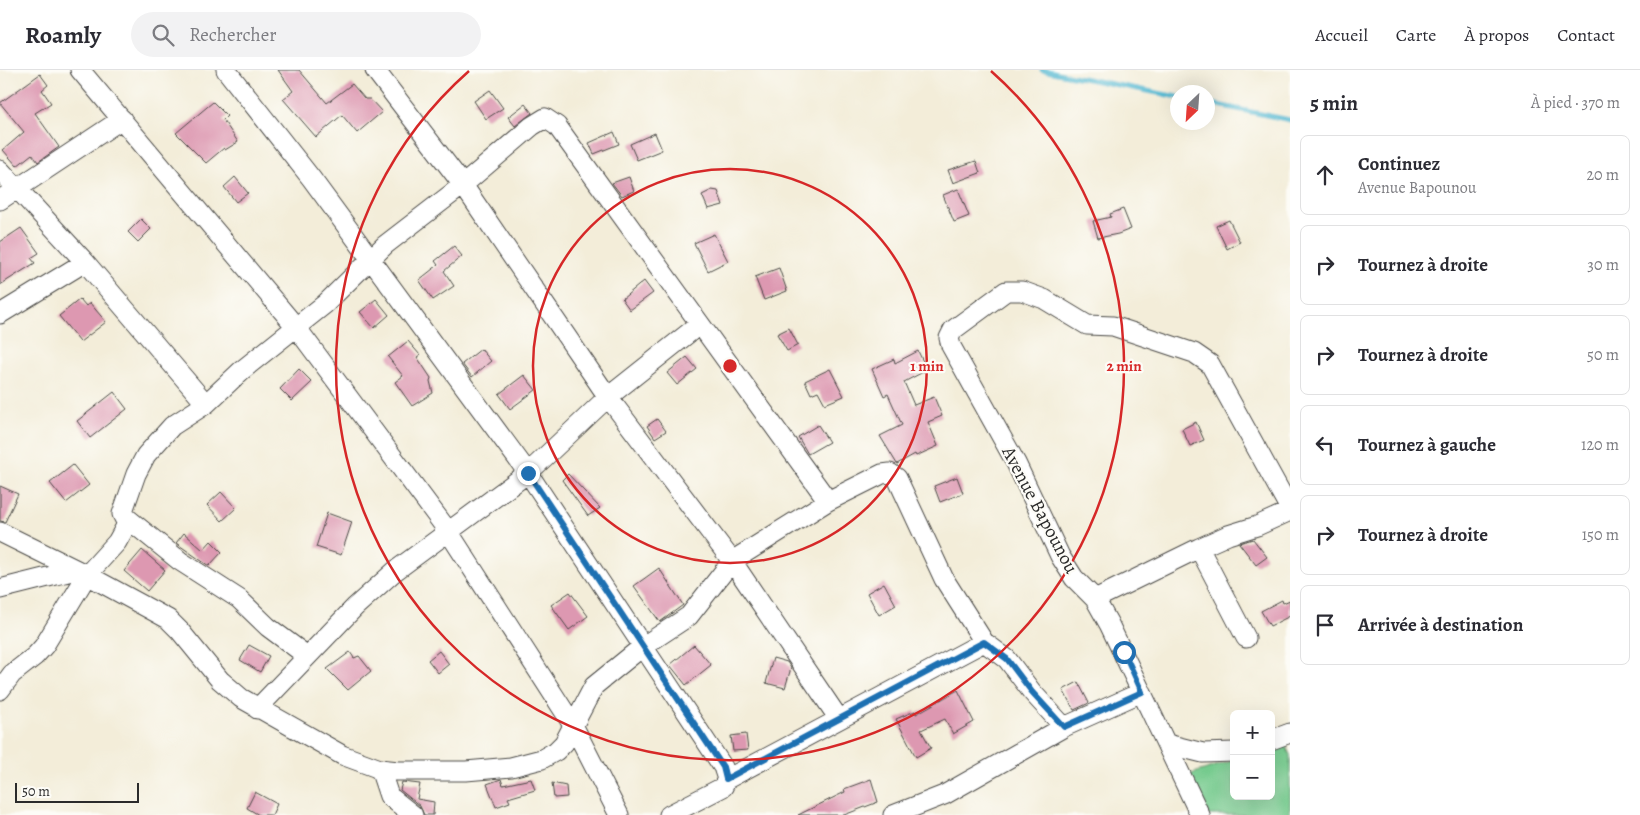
<!DOCTYPE html>
<html lang="fr">
<meta charset="utf-8">
<style>
:root{--surface:#fff;--page:#f2f2f3;--text:#2b2b33;--muted:#7c7c81;--line:#e1e1e2}
body{margin:0;font-family:Alegreya,serif;background:var(--page);color:var(--text)}
.controls{position:absolute;right:15px;bottom:15px;display:grid;overflow:hidden;border-radius:8px;box-shadow:0 5px 20px #0002}
.controls button{width:45px;height:45px;display:grid;place-items:center;padding:0;border:0;border-bottom:1px solid var(--line);background:var(--surface);color:var(--text);font:25px sans-serif}
.compass{position:absolute;left:1170px;top:15px;width:45px;height:45px;border-radius:50%;background:var(--surface);box-shadow:0 5px 20px #0002;rotate:205deg}
.scale{position:absolute;left:15px;bottom:12px;width:124px;box-sizing:border-box;padding-left:5px;border:2px solid #2b2b2b;border-top:0;font-size:14px;line-height:18px;white-space:nowrap;color:#2b2b2b;-webkit-text-stroke:4px #fdfcf7;paint-order:stroke}
.stop{position:absolute;width:15px;height:15px;margin:-11px;border:4px solid #1f6fb2;border-radius:50%;background:#fff}
.stop.end{background:#1f6fb2;border-color:#fff;box-shadow:0 1px 5px #0008}
.list{margin:0;padding:0;list-style:none}
h2{display:flex;justify-content:space-between;align-items:center;height:65px;margin:0;padding:0 20px;font-size:21px}
h2 small{font-size:16px;font-weight:400;color:var(--muted)}
.list li{display:grid;grid-template-columns:32px 1fr auto;gap:15px;align-items:center;box-sizing:border-box;height:80px;margin:0 10px 10px;padding:0 10px;border:1px solid var(--line);border-radius:8px}
.list b{display:block;font-size:19px;white-space:nowrap}
.list p{margin:0;font-size:16px;white-space:nowrap;color:var(--muted)}
.list em{font-size:16px;font-style:normal;color:var(--muted)}
.icon{flex:none;width:28px;height:28px;fill:none;stroke:currentColor;stroke-width:2;stroke-linecap:round;stroke-linejoin:round}
.map{position:relative;flex:none;width:1290px;height:745px;overflow:hidden}
header{display:flex;align-items:center;gap:30px;box-sizing:border-box;height:70px;padding:0 25px;background:var(--surface);border-bottom:1px solid var(--line)}
header strong{font-size:24px}
nav{display:flex;gap:28px;margin-inline-start:auto;font-size:18px}
.search{width:350px;height:45px;background:var(--page);display:flex;align-items:center;gap:12px;box-sizing:border-box;padding:0 18px;border-radius:28px;color:var(--muted);font-size:19px}
main{display:flex}
aside{flex:1;background:var(--surface)}
.map>svg:first-child{display:block}
</style>
<header>
<strong>Roamly</strong>
<div class="search"><svg class="icon" aria-label="search" viewBox="0 0 24 24"><circle cx="10" cy="10" r="6"/><path d="M15 15l6 6"/></svg>Rechercher</div>
<nav><a>Accueil</a><a>Carte</a><a>À propos</a><a>Contact</a></nav>
</header>
<main>
<div class="map">
<svg width="1290" height="745" viewBox="0 0 1290 745">
<rect width="100%" height="100%" fill="#fdfcf7"/>
<filter id="ink" filterUnits="userSpaceOnUse"><feTurbulence type="fractalNoise" baseFrequency=".02" numOctaves="2"/><feDisplacementMap in="SourceGraphic" scale="10" xChannelSelector="R" yChannelSelector="G"/><feConvolveMatrix kernelMatrix="1 2 1 2 8 2 1 2 1" color-interpolation-filters="sRGB"/></filter>
<filter id="wash" filterUnits="userSpaceOnUse"><feTurbulence type="fractalNoise" baseFrequency=".0096" numOctaves="4" result="noise"/><feDisplacementMap in="SourceGraphic" scale="20" xChannelSelector="R" yChannelSelector="G"/><feGaussianBlur stdDeviation="1.12" result="paint"/><feColorMatrix in="noise" values="0 0 0 0 0 0 0 0 0 0 0 0 0 0 0 0 0 1.4 0 .05"/><feComposite in="paint" operator="in"/></filter>
<g filter="url(#wash)">
<rect width="100%" height="100%" fill="#f3edd9"/>
<path fill="#75ca8d" stroke="#507a5c" d="M1285,674L1290,685V745H1208L1188,705L1234,690V726H1271V678Z"/>
<g fill="none" stroke-linecap="round" stroke-linejoin="round">
<path stroke="#53b8d1" stroke-width="5" d="M1042,0L1178,27
M1208,33L1290,50"/>
</g>
<g id="blocks">
<path fill="#dd98b1" d="M278,0H299L327,33L352,14L365,29H370L382,42L357,63L342,45L316,67L283,29L293,21Z
M40,4L48,15L42,20L51,33L35,43L59,77L38,92L32,84L17,96L3,80L24,62L0,33Z
M490,20L503,38L486,49L474,31Z
M213,32L227,46L223,50L238,72L225,80L224,78L206,93L176,63Z
M525,34L532,43L515,56L508,47Z
M614,62L619,74L594,84L589,73Z
M655,63L662,80L637,90L630,74Z
M976,91L980,103L953,113L948,100Z
M235,107L248,123L236,132L224,117Z
M629,107L634,121L622,126L612,113Z
M958,119L969,146L954,152L943,125Z
M712,120L718,121L723,135L708,139L702,125Z
M1123,139L1131,159L1118,164L1098,168L1093,151L1111,147L1110,144Z
M141,149L151,159L138,172L128,162Z
M1229,150L1240,172L1227,179L1216,156Z
M21,158L39,183L31,188L35,193L0,215V172Z
M714,164L728,191L708,201L694,173Z
M454,176L462,186L444,201L454,216L433,230L419,210L438,195L435,191Z
M779,198L787,221L764,230L755,207Z
M644,211L653,223L630,240L622,229Z
M80,229L86,236L90,233L106,252L80,272L59,246Z
M376,229L389,245L374,258L360,242Z
M789,258L798,275L787,281L777,264Z
M408,271L420,285L417,287L431,308L430,311L433,323L412,336L395,312L403,306L388,287Z
M481,279L491,291L472,307L462,294Z
M918,281L927,300L904,312L914,335L934,327L942,346L928,352L938,376L916,386L915,384L897,394L880,366L902,355L888,324L884,326L872,299L894,289L895,293Z
M687,287L697,299L677,315L667,303Z
M299,299L312,312L292,331L280,319Z
M830,299L844,326L825,334L818,321L811,324L805,311Z
M524,305L536,320L510,339L499,324Z
M114,322L127,339L90,368L77,351Z
M657,349L666,361L655,368L647,356Z
M1196,352L1204,370L1190,376L1182,359Z
M818,355L829,372L808,384L798,367Z
M73,395L89,415L66,433L50,413Z
M568,404L600,438L588,446L562,410Z
M957,407L963,423L940,432L934,416Z
M0,416L18,424L5,452L0,451Z
M221,422L236,438L222,451L207,435Z
M327,443L352,452L341,485L316,477Z
M184,463L203,480L211,471L222,482L209,496L176,473Z
M1253,469L1267,487L1256,495L1239,473Z
M142,480L165,500L147,521L124,501Z
M659,498L683,535L660,552L634,516Z
M884,513L896,535L879,545L867,523Z
M570,522L588,546L569,560L551,535Z
M1282,530L1283,533L1290,530V546L1270,556L1261,541Z
M249,575L269,586L260,602L240,590Z
M694,575L711,595L686,615L670,595Z
M439,581L449,594L438,603L428,590Z
M350,582L354,588L359,586L371,601L348,620L327,599Z
M773,588L787,592L791,598L785,618L766,613Z
M1078,612L1089,633L1074,640L1063,620Z
M958,620L974,652L953,664L945,649L921,660L931,678L916,687L896,649L915,641L916,644Z
M746,664L748,680L733,681L731,666Z
M501,709L503,715L531,709L535,720L508,728L510,732L496,737L487,714Z
M871,709L878,732L844,745H798L845,722L844,719Z
M402,712L420,714L417,729L434,732L433,745H424L420,736L400,720Z
M552,713L566,716L567,727L554,728Z
M255,722L277,734L272,745H259L247,738Z"/>
</g>
</g>
<g filter="url(#ink)">
<use href="#blocks" fill-opacity="0" stroke="#494845" stroke-width="1"/>
<g fill="none" stroke-linecap="round" stroke-linejoin="round">
<g stroke="#494845" stroke-width="21">
<path id="minor" d="M80,0L296,257L448,461L573,655L619,745
M226,0L311,108L528,403L723,697L727,709L723,717L669,745
M375,0L463,115L608,327L732,491L839,649
M0,100L85,192L206,334
M0,130L122,49
M0,244L85,192
M122,444L180,491L239,529L268,557L307,586
M0,462L87,505L168,549L180,561L220,610L241,628L342,685L380,699L398,701H466L511,697L542,689L556,681L564,673L594,616L642,577L689,546L732,491L828,431L882,404L890,403L897,408L944,509L984,572L1007,589L1032,622L1064,657
M1199,478L1246,568
M0,519L76,500
M1095,529L1199,478L1228,465L1257,456L1290,441
M0,620L12,604L35,586L44,576L87,505L117,472L127,454L122,444L136,404L146,385L172,356L206,334L241,301L325,234L385,175L463,115L532,56L545,48L557,56L828,431
M257,639L355,537L395,501L528,403L608,327L700,254
M1271,670L1290,663
M1167,674L1203,683L1234,682
M380,699L389,726L413,745
M727,709L984,572
M893,745L944,725L1064,657L1142,622
M1200,745L1109,554L1095,529L1074,508L1060,486L1016,393L951,276L949,268L953,260L1006,221H1022L1044,229L1087,255L1113,256L1194,283L1210,294L1290,439"/>
</g>
<use href="#minor" stroke="#fff" stroke-width="19"/>
</g>
</g>
<g fill="none" stroke-linecap="round" stroke-linejoin="round" filter="url(#ink)">
<path stroke="#1f6fb2" stroke-width="6" d="M528,403L723,697L726,709L984,572L1007,589L1032,622L1064,657L1142,622L1124,582"/>
</g>
<g fill="none" stroke="#d62828" stroke-width="2.5">
<circle cx="730" cy="296" r="197"/>
<path d="M991 1A394 394 0 1 1 469 1"/>
</g>
<g text-anchor="middle" dominant-baseline="central" stroke-width="4.5" stroke-linejoin="round" paint-order="stroke">
<g font-size="19" fill="#2b2b2b" stroke="#fdfcf7">
<text transform="translate(1040 440) rotate(62)">Avenue Bapounou</text>
</g>
</g>
<circle cx="730" cy="296" r="8" fill="#d62828" stroke="#fdfcf7" stroke-width="2.5"/>
<g font-size="15" text-anchor="middle" font-weight="bold" fill="#d62828" stroke="#fdfcf7" stroke-width="4.5" stroke-linejoin="round" paint-order="stroke">
<text x="927" y="301">1 min</text>
<text x="1124" y="301">2 min</text>
</g>
</svg>
<div class="controls">
<button>+</button>
<button>−</button>
</div>
<svg class="compass" viewBox="-18 -18 36 36"><path d="M0-13l5 13h-10z" fill="#e53935"/><path d="M0 13l5-13h-10z" fill="#7c7c81"/></svg>
<div class="scale">50 m</div>
<div class="stop" style="left:1124px;top:582px"></div>
<div class="stop end" style="left:528px;top:403px"></div>
</div>
<aside>
<h2>5 min<small>À pied · 370 m</small></h2>
<ul class="list">
<li><svg class="icon" aria-label="ahead" viewBox="0 0 24 24"><path d="M12 20V5M6 11l6-6 6 6"/></svg><div><b>Continuez</b><p>Avenue Bapounou</p></div><em>20 m</em></li>
<li><svg class="icon" aria-label="right" viewBox="0 0 24 24"><path d="M7 20v-9h11M14 6l5 5-5 5"/></svg><div><b>Tournez à droite</b></div><em>30 m</em></li>
<li><svg class="icon" aria-label="right" viewBox="0 0 24 24"><path d="M7 20v-9h11M14 6l5 5-5 5"/></svg><div><b>Tournez à droite</b></div><em>50 m</em></li>
<li><svg class="icon" aria-label="left" viewBox="0 0 24 24"><path d="M17 20v-9H6M10 6l-5 5 5 5"/></svg><div><b>Tournez à gauche</b></div><em>120 m</em></li>
<li><svg class="icon" aria-label="right" viewBox="0 0 24 24"><path d="M7 20v-9h11M14 6l5 5-5 5"/></svg><div><b>Tournez à droite</b></div><em>150 m</em></li>
<li><svg class="icon" aria-label="arrive" viewBox="0 0 24 24"><path d="M6 21V4h12l-3 4 3 4H6"/></svg><div><b>Arrivée à destination</b></div></li>
</ul>
</aside>
</main>
